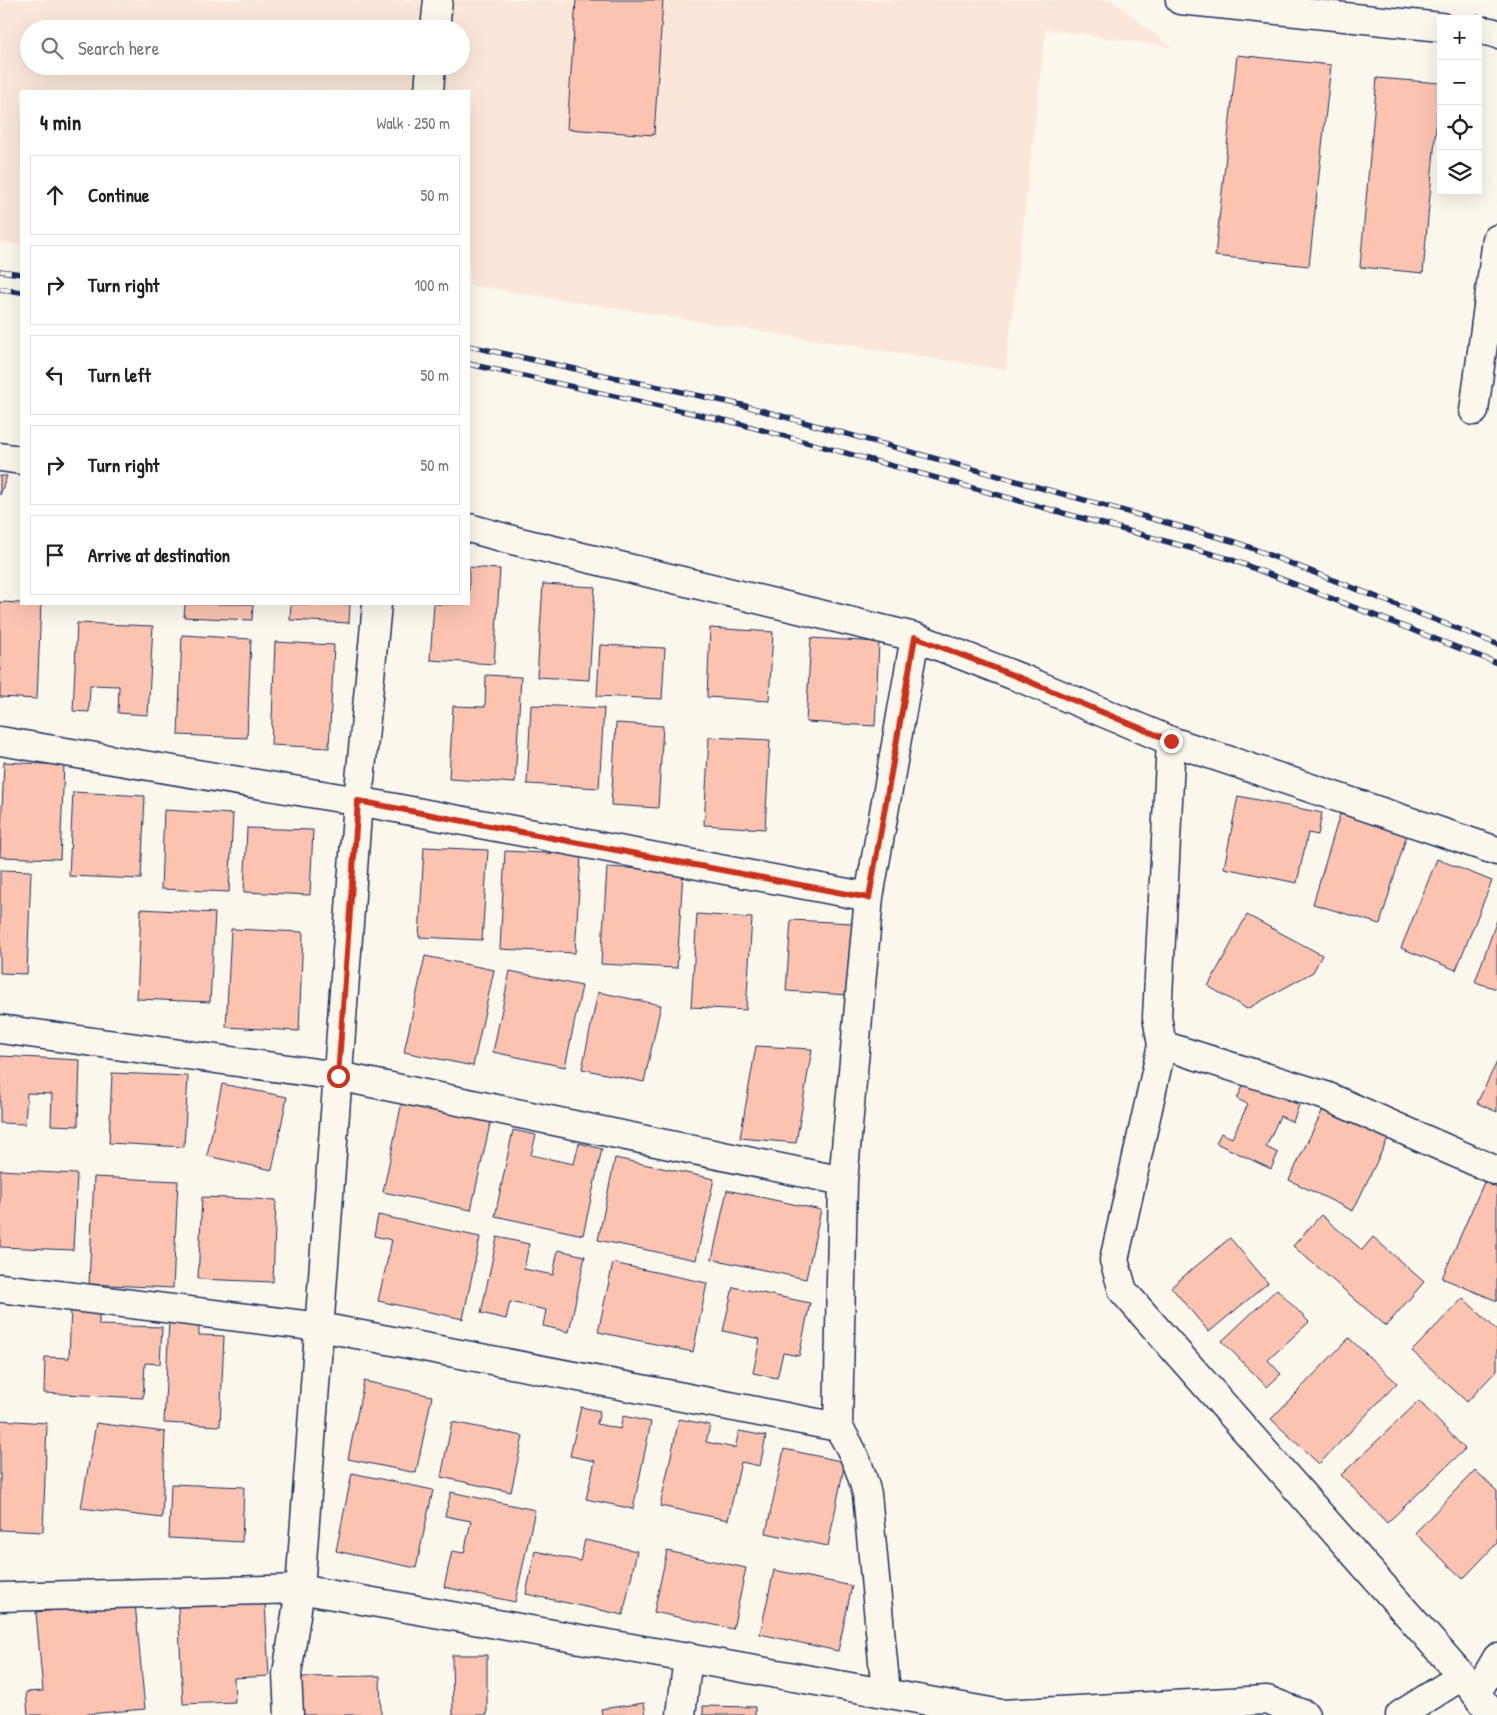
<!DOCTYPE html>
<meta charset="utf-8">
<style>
:root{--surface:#fff;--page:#f2f2f2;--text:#222;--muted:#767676;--line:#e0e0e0}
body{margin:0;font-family:"Patrick Hand",sans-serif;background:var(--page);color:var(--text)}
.controls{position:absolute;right:15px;top:15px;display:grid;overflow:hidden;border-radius:0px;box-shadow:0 5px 20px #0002}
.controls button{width:45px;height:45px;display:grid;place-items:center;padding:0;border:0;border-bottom:1px solid var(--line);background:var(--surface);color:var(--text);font:25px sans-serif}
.stop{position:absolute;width:15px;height:15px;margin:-11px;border:4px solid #c8321e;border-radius:50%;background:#fff}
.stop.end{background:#c8321e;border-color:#fff;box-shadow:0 1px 5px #0008}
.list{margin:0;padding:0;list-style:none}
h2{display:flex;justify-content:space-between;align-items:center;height:65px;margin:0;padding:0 20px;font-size:21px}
h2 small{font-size:16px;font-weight:400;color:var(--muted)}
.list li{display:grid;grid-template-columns:32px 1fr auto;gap:15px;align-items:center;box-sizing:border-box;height:80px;margin:0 10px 10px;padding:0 10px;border:1px solid var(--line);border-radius:0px}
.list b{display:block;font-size:19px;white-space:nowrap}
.list em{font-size:16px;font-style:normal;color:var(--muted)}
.icon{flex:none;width:28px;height:28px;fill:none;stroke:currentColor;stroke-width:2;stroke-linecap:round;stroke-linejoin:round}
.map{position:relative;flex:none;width:1497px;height:1715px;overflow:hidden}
.search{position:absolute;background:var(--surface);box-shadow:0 5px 20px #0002;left:20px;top:20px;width:450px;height:55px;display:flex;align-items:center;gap:12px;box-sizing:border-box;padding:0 18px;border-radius:28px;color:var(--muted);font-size:19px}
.panel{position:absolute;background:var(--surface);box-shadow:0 5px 20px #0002;left:20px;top:90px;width:450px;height:515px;border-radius:0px}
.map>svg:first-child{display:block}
</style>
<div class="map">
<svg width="1497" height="1715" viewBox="0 0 1497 1715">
<rect width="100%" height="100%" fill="#fbf7ec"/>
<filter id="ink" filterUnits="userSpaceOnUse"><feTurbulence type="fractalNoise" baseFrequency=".02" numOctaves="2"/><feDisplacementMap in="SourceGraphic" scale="10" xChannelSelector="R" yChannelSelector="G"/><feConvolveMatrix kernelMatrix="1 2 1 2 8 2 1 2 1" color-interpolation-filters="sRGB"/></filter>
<g filter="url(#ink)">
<path fill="#fbe7da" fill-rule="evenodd" d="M0,0H1112L1171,47L1046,29L1006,370L469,285V91H21V244L0,243ZM29,29H461V66H29Z"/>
<path fill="#fcc3b1" stroke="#1b2f5e" d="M576,0H663L654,135L567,129Z
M1237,55L1331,65L1309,266L1215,256Z
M1377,78L1440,83L1423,273L1360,267Z
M0,476H7L0,495Z
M469,567L500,569L494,664L430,660L434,604H469Z
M543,584L595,587L589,680L537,677Z
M0,602L41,604L37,699L0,697Z
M185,604H253L252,620L184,617Z
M291,604H350L349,623L290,620Z
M77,623L153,626L148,715L118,713L119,686L90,685L89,712L73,711Z
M710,628L773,632L769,701L707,697Z
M182,635L251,639L247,738L178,735Z
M811,638L879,642L875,726L806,722Z
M275,642L334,645L329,748L271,745Z
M600,645L665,648L662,699L597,696Z
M486,675L521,677L515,783L449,779L453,706L485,707Z
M531,705L604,708L599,788L527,784Z
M616,723L663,726L658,808L611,805Z
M709,737L770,740L765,829L704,825Z
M4,762L64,765L60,859L0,857Z
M73,792L145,796L141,879L69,876Z
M1238,796L1322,813L1318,835L1308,833L1297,883L1224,868Z
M164,810L233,814L229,892L161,889Z
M1340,814L1407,834L1380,924L1313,904Z
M247,828L313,830L310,895L244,892Z
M424,847L488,850L482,940L419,937Z
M505,851L581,855L575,953L500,949Z
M1437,859L1492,881L1456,970L1401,948Z
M607,867L683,871L677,968L601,964Z
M0,870L31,871L27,974L0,973Z
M141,909L215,913L210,1002L137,999Z
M697,914L752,918L746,1010L691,1007Z
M1247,915L1322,955L1313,972L1247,1009L1208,986Z
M791,920L852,923L848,995L786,991Z
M1497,920V989L1475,982Z
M231,929L303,932L299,1031L226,1027Z
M425,956L494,970L473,1066L404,1052Z
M510,971L582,986L565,1067L493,1052Z
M598,992L661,1005L644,1082L582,1069Z
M756,1046L812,1049L796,1143L740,1138Z
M0,1056L80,1060L78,1126L51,1125L52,1094L27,1093L25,1124L0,1123Z
M1497,1062V1112L1477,1103Z
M112,1073L188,1076L184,1147L109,1143Z
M1245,1081L1299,1105L1293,1122L1280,1116L1266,1147L1278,1153L1271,1169L1216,1143L1221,1133L1232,1138L1248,1104L1237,1099Z
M222,1084L287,1097L272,1170L207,1156Z
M403,1097L492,1115L471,1210L383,1192Z
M1327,1101L1391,1132L1353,1211L1289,1180Z
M513,1130L536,1135L531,1155L574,1164L579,1143L602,1149L583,1235L495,1216Z
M615,1158L714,1179L696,1260L598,1240Z
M0,1170L77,1174L73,1250L0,1247Z
M94,1177L178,1181L173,1288L89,1284Z
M1484,1182L1497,1188V1301L1442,1278Z
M727,1190L821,1210L806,1279L712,1259Z
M202,1197L276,1200L273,1282L198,1279Z
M378,1215L480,1237L463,1319L378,1301L392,1240L374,1236Z
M1321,1215L1362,1250L1373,1237L1424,1282L1386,1326L1293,1246Z
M497,1237L529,1244L524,1269L553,1275L558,1250L585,1256L569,1332L543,1326L546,1310L510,1302L506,1319L481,1313Z
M1230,1238L1268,1283L1209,1332L1171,1287Z
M613,1263L707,1283L693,1352L598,1332Z
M733,1287L810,1303L799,1356L783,1353L777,1378L753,1373L760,1339L723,1331Z
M1277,1289L1309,1322L1268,1360L1281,1374L1267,1387L1222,1341Z
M1463,1298L1497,1330V1370L1467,1402L1412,1351Z
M71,1306L99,1307V1325L162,1327L160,1364L145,1363L143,1398L44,1393L45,1357L69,1358Z
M169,1320L199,1321V1335L224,1336L220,1426L164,1423Z
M1349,1338L1397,1383L1319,1464L1271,1419Z
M364,1381L432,1396L416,1473L348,1459Z
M1419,1401L1465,1449L1387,1523L1341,1475Z
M581,1407L600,1411L597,1424L620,1429L623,1416L651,1422L633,1509L586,1499L595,1461L570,1456Z
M679,1419L710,1425L706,1442L735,1448L739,1431L766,1436L760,1466L741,1462L728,1520L660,1506Z
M0,1420L47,1423L43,1532L0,1530Z
M452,1422L523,1436L511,1492L441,1477Z
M96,1423L165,1432L162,1518L81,1508Z
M784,1449L845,1462L828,1546L766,1533Z
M1475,1470L1497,1491V1543L1463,1579L1415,1533Z
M352,1473L433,1490L416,1568L336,1551Z
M171,1484L244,1487L242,1542L169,1538Z
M451,1492L535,1510L515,1602L444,1587L452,1551L464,1553L471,1521L445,1516Z
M585,1540L637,1551L623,1615L526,1594L535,1551L580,1561Z
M667,1551L746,1568L733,1629L654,1612Z
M774,1570L852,1586L838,1651L760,1634Z
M135,1603L145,1709L77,1715H28L26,1692L43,1691L36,1612Z
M265,1603L269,1676L234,1678L235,1702L183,1704L178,1607Z
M452,1655H487V1715H453Z
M380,1676L381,1715H300V1677Z
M644,1703L646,1715H602L601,1709Z
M703,1706L755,1707V1715H703Z"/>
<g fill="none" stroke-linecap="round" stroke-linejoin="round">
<g stroke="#1b2f5e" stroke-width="31">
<path id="minor" d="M1180,0L1441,27
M435,29L438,0
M1478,30L1491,32L1497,34
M429,91L431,66
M1474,411L1497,239
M0,457L21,460
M469,528L516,541L915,637L1023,679L1171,741L1497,851
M0,741L358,801L869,897
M1171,741L1157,1017L1162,1045L1114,1260L1123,1291L1462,1676
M0,1029L338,1076L843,1181
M1162,1045L1326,1096L1497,1171
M0,1288L320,1327L838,1427
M0,1597L300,1589L1002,1714L1267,1700L1305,1715
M886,1693L867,1494C860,1467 853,1450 838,1427L843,1181L869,897L915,637
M1476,1694L1497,1658
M289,1715L287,1674L300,1589L358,801L377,604
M681,1715L688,1657
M1400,1715L1462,1676L1493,1715"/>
</g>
<use href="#minor" stroke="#fbf7ec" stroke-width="28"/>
<g stroke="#1b2f5e" stroke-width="5.5">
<path id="rail" d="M0,271L21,274
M0,289L21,292
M469,346L742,405L1236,542L1497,644
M469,364L737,423L1230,559L1497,663"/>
</g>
<use href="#rail" stroke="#fbf7ec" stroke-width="4" stroke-dasharray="11" stroke-linecap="butt"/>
</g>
</g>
<g fill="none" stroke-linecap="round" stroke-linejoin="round" filter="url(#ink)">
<path stroke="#c8321e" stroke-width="6" d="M338,1076L358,801L869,898L915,637L1023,679L1171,741"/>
</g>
</svg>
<div class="controls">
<button>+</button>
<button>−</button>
<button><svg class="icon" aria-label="locate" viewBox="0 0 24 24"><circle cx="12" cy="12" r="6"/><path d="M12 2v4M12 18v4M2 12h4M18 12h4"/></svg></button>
<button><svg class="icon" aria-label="layers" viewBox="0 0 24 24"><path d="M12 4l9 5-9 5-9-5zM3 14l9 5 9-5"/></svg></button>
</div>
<div class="stop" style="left:338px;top:1076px"></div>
<div class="stop end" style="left:1171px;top:741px"></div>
<div class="search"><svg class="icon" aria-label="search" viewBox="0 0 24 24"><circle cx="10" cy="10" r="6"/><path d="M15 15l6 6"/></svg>Search here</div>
<section class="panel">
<h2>4 min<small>Walk · 250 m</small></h2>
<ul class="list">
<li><svg class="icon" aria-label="ahead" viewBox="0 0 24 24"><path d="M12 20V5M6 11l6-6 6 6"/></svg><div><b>Continue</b></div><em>50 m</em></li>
<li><svg class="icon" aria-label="right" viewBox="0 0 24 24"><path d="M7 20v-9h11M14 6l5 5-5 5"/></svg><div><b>Turn right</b></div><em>100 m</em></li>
<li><svg class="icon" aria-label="left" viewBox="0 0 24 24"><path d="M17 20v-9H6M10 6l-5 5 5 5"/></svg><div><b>Turn left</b></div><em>50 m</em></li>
<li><svg class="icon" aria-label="right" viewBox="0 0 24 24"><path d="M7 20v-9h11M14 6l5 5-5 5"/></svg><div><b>Turn right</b></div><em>50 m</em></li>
<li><svg class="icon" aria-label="arrive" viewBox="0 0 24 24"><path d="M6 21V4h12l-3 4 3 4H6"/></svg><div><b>Arrive at destination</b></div></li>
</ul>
</section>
</div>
